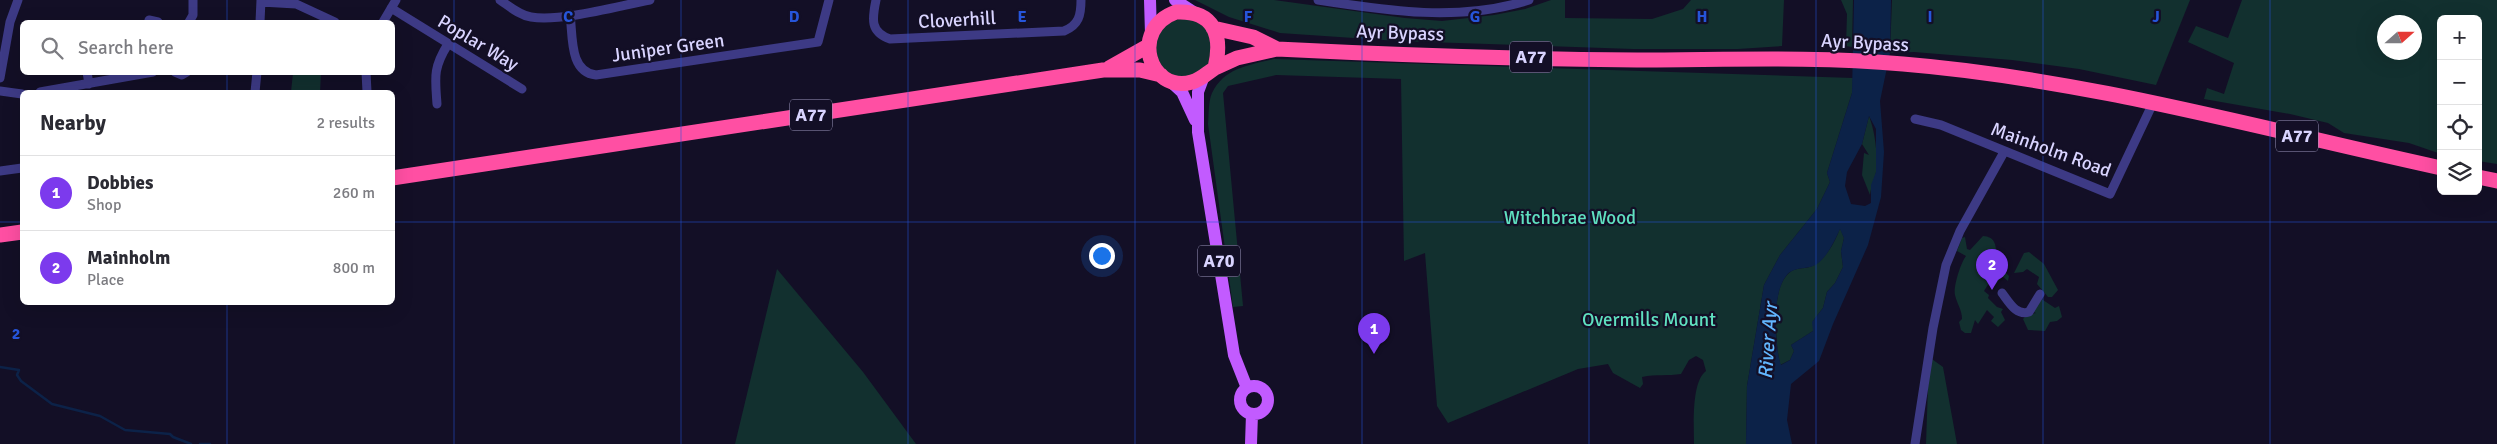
<!DOCTYPE html>
<meta charset="utf-8">
<style>
:root{--surface:#fff;--page:#f2f2f3;--text:#2b2b33;--muted:#7c7c81;--line:#e1e1e2;--accent:#7c3aed}
body{margin:0;font-family:Signika,sans-serif;background:var(--page);color:var(--text)}
.controls{position:absolute;right:15px;top:15px;display:grid;overflow:hidden;border-radius:8px;box-shadow:0 5px 20px #0002}
.controls button{width:45px;height:45px;display:grid;place-items:center;padding:0;border:0;border-bottom:1px solid var(--line);background:var(--surface);color:var(--text);font:25px sans-serif}
.compass{position:absolute;left:2377px;top:15px;width:45px;height:45px;border-radius:50%;background:var(--surface);box-shadow:0 5px 20px #0002;rotate:69deg}
.you{position:absolute;left:1101px;top:255px;width:18px;height:18px;margin:-12px;border:4px solid #fff;border-radius:50%;background:#1a73e8;box-shadow:0 0 0 8px #1a73e833}
.badge{display:grid;place-items:center;width:32px;height:32px;border-radius:50%;background:var(--accent);color:#fff;font-size:16px;font-weight:700}
.pin{position:absolute;translate:-50% -41px;filter:drop-shadow(0 1px 2px #0008)}
.pin::after{content:'';position:absolute;top:26px;width:18px;height:15px;background:inherit;clip-path:polygon(0 0,100% 0,50% 100%)}
.list{margin:0;padding:0;list-style:none}
h2{display:flex;justify-content:space-between;align-items:center;height:65px;margin:0;padding:0 20px;font-size:21px}
h2 small{font-size:16px;font-weight:400;color:var(--muted)}
.list li{display:grid;grid-template-columns:32px 1fr auto;gap:15px;align-items:center;box-sizing:border-box;height:75px;padding:0 20px;border-top:1px solid var(--line)}
.list b{display:block;font-size:19px;white-space:nowrap}
.list p{margin:0;font-size:16px;white-space:nowrap;color:var(--muted)}
.list em{font-size:16px;font-style:normal;color:var(--muted)}
.icon{flex:none;width:28px;height:28px;fill:none;stroke:currentColor;stroke-width:2;stroke-linecap:round;stroke-linejoin:round}
.map{position:relative;flex:none;width:2497px;height:444px;overflow:hidden}
.search{position:absolute;background:var(--surface);box-shadow:0 5px 20px #0002;left:20px;top:20px;width:375px;height:55px;display:flex;align-items:center;gap:12px;box-sizing:border-box;padding:0 18px;border-radius:8px;color:var(--muted);font-size:19px}
.panel{position:absolute;background:var(--surface);box-shadow:0 5px 20px #0002;left:20px;top:90px;width:375px;height:215px;border-radius:8px}
.map>svg:first-child{display:block}
</style>
<div class="map">
<svg width="2497" height="444" viewBox="0 0 2497 444">
<rect width="100%" height="100%" fill="#130f26"/>
<path fill="#12302f" fill-rule="evenodd" d="M1195,0H1274L1405,18L1442,21L1494,15L1525,9L1551,0H1565V18L1652,19L1683,9L1691,0H1784L1782,46L1738,49H1633L1398,41L1280,33L1229,17Z
M1841,0H1853L1852,47L1846,46L1847,14Z
M1892,0H2190L2156,85L2079,69L2012,60L1914,52L1890,53Z
M2242,0H2497V164L2478,161V19H2441V154L2409,143L2344,133L2328,123L2290,114L2204,99L2207,88L2224,94L2234,63L2188,42L2196,26L2228,38ZM2384,22H2414V52H2384Z
M1155 48a29 29 0 1 1 58 0a29 29 0 1 1-58 0Z
M1274,59L1853,78L1852,93L1827,173L1830,182L1817,209L1780,255L1764,285L1747,386L1746,444H1694C1694,426 1691,382 1706,371L1703,360L1696,356L1689,360L1681,374C1668,376 1656,374 1642,377L1643,384L1640,388L1613,373L1608,364L1578,369L1448,423L1437,406L1425,253L1404,261L1401,79L1276,75L1228,86L1223,93L1243,306L1233,307L1208,124C1209,115 1208,102 1212,93C1224,68 1249,65 1274,59Z
M293,73H321L320,92H291Z
M1869,116C1875,132 1878,154 1876,172C1875,180 1871,186 1870,195L1862,175L1864,153L1869,155L1862,144Z
M1840,228L1844,238L1841,251L1843,267L1835,283L1827,292L1823,308L1813,321V331L1791,345L1794,351L1790,360L1780,365C1776,344 1770,289 1789,273C1797,266 1806,270 1814,265C1826,259 1836,240 1840,228Z
M1983,236C1998,237 1996,249 1996,261L1991,262L1993,267L2002,269L2009,276L2008,281L2002,276L1996,284L1991,280L1984,291L1989,295L1988,298L1997,307L2003,309L2001,312L2005,320L1998,327L1991,321L1994,317L1987,310L1978,324L1975,320L1971,333H1965L1961,330L1959,322L1962,319C1962,310 1957,304 1955,295C1953,287 1961,262 1966,256L1957,251L1962,238L1965,237L1967,249L1970,250Z
M2029,252L2044,264L2058,290L2052,297H2048L2037,284L2039,277L2027,269L2023,272L2014,273L2024,253Z
M777,269L863,372L916,444H735Z
M2040,298L2055,308L2059,306L2062,317L2057,321L2050,322L2045,331L2028,330L2023,319L2027,315L2036,313L2026,309Z
M1929,357L1943,367L1957,444H1926Z"/>
<path fill="#0c2248" fill-rule="evenodd" d="M1854,0H1891L1890,53L1880,101L1884,152L1881,197L1868,245L1833,324L1819,361L1791,384L1787,420L1792,444H1746L1747,386L1764,285L1780,255L1817,209L1830,182L1827,173L1852,93ZM1869,116L1876,129V172L1871,185V203L1865,206L1851,204L1845,186L1847,172L1862,144ZM1840,229L1844,238L1841,251L1843,267L1835,283L1827,292L1823,308L1812,322L1813,331L1791,345L1794,351L1790,360L1781,365C1774,345 1771,286 1790,272C1798,267 1805,269 1813,266C1825,262 1835,240 1840,229Z"/>
<g fill="none" stroke-linecap="round" stroke-linejoin="round">
<path stroke="#0c2248" stroke-width="2.5" d="M0,367L19,370L17,375L21,381L52,404L100,416L125,430L170,434L173,437L191,444
M200,444H210"/>
<path stroke="#3d3a85" stroke-width="9" d="M500,0C509,6 519,15 531,17C561,22 618,6 650,0
M876,0C872,19 870,32 890,39L1064,31C1079,25 1081,15 1081,0
M1318,0C1388,11 1460,22 1529,0
M261,2L296,4L335,22
M391,8L522,89
M570,14C573,36 569,72 596,75L818,42L829,0
M149,20L158,22
M189,22L193,15V0
M260,22L261,0
M383,22L396,0
M87,72L89,84
M175,72L182,75L187,72
M366,72L367,92
M0,78L10,22L18,0
M0,91L22,94
M40,92L153,72
M255,92L257,72
M437,104C435,77 433,68 448,44
M1915,119L1941,125L2110,194L2153,103
M0,171L22,168
M2002,293C2009,302 2016,316 2029,312L2040,294
M1915,444L1933,328L1946,265L1960,231L2004,152"/>
<path stroke="#c25bff" stroke-width="12" d="M1150,0L1151,34
M1175,0L1195,13
M1204,76L1198,92V132L1234,355L1247,388
M1169,80L1182,92L1195,120
M1240 400a14 14 0 1 1 28 0a14 14 0 1 1-28 0Z
M1251,444L1252,414"/>
<path stroke="#ff4fa3" stroke-width="15" d="M1176,12C1214,10 1223,35 1215,68C1207,73 1202,79 1192,82C1149,94 1129,29 1176,12Z
M1213,28L1253,37L1277,49
M1109,68L1148,46
M1215,68L1237,58L1277,49C1397,55 1517,59 1637,60C1725,60 1814,56 1903,64C2085,79 2262,129 2441,168
M2478,177L2497,181
M392,178L1103,70H1140L1161,75
M0,235L22,232"/>
</g>
<path fill="none" stroke="#2655da" stroke-width="1" stroke-opacity="0.55" d="M227,0V22M454,0V444M681,0V444M908,0V444M1135,0V444M1362,0V444M1589,0V444M1816,0V444M2043,0V444M2270,0V444M227,72V92M0,222H22M392,222H2497M227,302V444"/>
<g text-anchor="middle" dominant-baseline="central" stroke-width="4.5" stroke-linejoin="round" paint-order="stroke">
<g fill="#130f26" stroke="#9e99be" stroke-width="1">
<rect x="1510" y="41.5" width="42" height="31" rx="4"/>
<rect x="790" y="99.5" width="42" height="31" rx="4"/>
<rect x="2276" y="120.5" width="42" height="31" rx="4"/>
<rect x="1198" y="245.5" width="42" height="31" rx="4"/>
</g>
<g font-size="18" font-weight="bold" fill="#d9d4ff">
<text x="1531" y="57">A77</text>
<text x="811" y="115">A77</text>
<text x="2297" y="136">A77</text>
<text x="1219" y="261">A70</text>
</g>
<g font-size="19" fill="#d9d4ff" stroke="#130f26">
<text transform="translate(957 20) rotate(-3)">Cloverhill</text>
<text transform="translate(1400 33) rotate(2)">Ayr Bypass</text>
<text transform="translate(478 43) rotate(31)">Poplar Way</text>
<text transform="translate(1865 43) rotate(3)">Ayr Bypass</text>
<text transform="translate(668 48) rotate(-8)">Juniper Green</text>
<text transform="translate(2051 150) rotate(20)">Mainholm Road</text>
</g>
<g font-size="19" fill="#5fe0c0" stroke="#130f26">
<text x="1570" y="218">Witchbrae Wood</text>
<text x="1649" y="320">Overmills Mount</text>
</g>
<g font-size="20" font-style="italic" fill="#62b6ff" stroke="#130f26">
<text transform="translate(1768 341) rotate(-86)">River Ayr</text>
</g>
</g>
<g font-size="16" text-anchor="middle" font-weight="bold" fill="#2655da" stroke="#130f26" stroke-width="4.5" stroke-linejoin="round" paint-order="stroke">
<text x="568" y="22">C</text>
<text x="794" y="22">D</text>
<text x="1022" y="22">E</text>
<text x="1248" y="22">F</text>
<text x="1475" y="22">G</text>
<text x="1702" y="22">H</text>
<text x="1930" y="22">I</text>
<text x="2156" y="22">J</text>
<text x="16" y="339">2</text>
</g>
</svg>
<div class="controls">
<button>+</button>
<button>−</button>
<button><svg class="icon" aria-label="locate" viewBox="0 0 24 24"><circle cx="12" cy="12" r="6"/><path d="M12 2v4M12 18v4M2 12h4M18 12h4"/></svg></button>
<button><svg class="icon" aria-label="layers" viewBox="0 0 24 24"><path d="M12 4l9 5-9 5-9-5zM3 14l9 5 9-5"/></svg></button>
</div>
<svg class="compass" viewBox="-18 -18 36 36"><path d="M0-13l5 13h-10z" fill="#e53935"/><path d="M0 13l5-13h-10z" fill="#7c7c81"/></svg>
<div class="you"></div>
<div class="pin badge" style="left:1374px;top:354px">1</div>
<div class="pin badge" style="left:1992px;top:290px">2</div>
<div class="search"><svg class="icon" aria-label="search" viewBox="0 0 24 24"><circle cx="10" cy="10" r="6"/><path d="M15 15l6 6"/></svg>Search here</div>
<section class="panel">
<h2>Nearby<small>2 results</small></h2>
<ul class="list">
<li><span class="badge">1</span><div><b>Dobbies</b><p>Shop</p></div><em>260 m</em></li>
<li><span class="badge">2</span><div><b>Mainholm</b><p>Place</p></div><em>800 m</em></li>
</ul>
</section>
</div>
